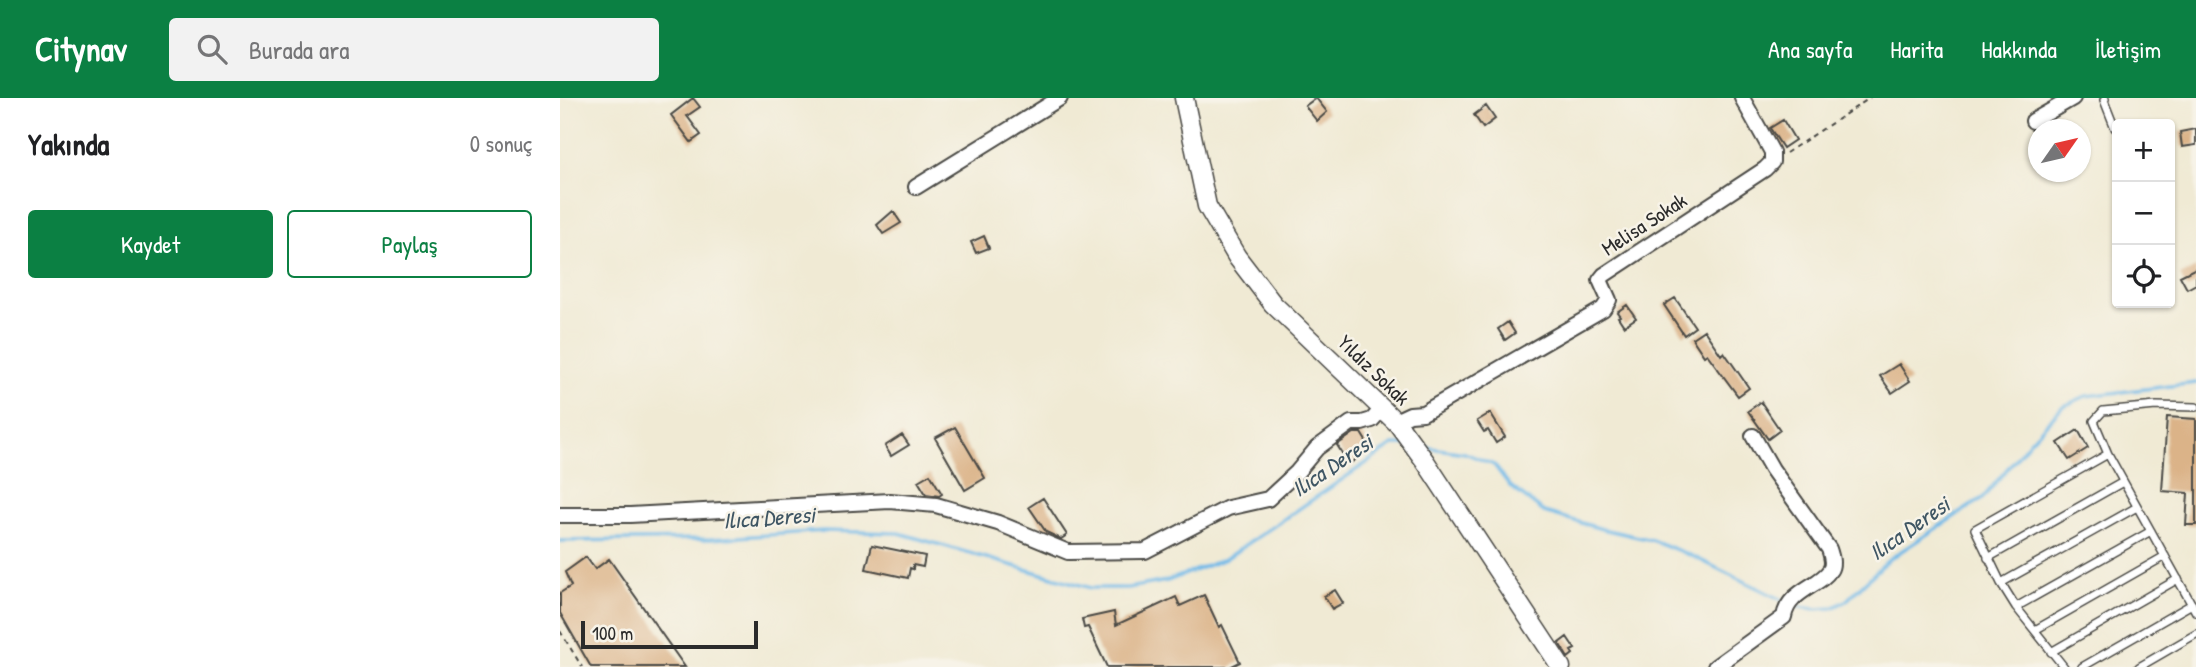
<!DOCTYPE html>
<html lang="tr">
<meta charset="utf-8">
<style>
:root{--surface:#fff;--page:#f2f2f2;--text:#202124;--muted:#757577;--line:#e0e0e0;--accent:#0b8043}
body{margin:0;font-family:"Patrick Hand",sans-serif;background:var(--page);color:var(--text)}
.controls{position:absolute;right:21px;top:21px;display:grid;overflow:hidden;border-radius:7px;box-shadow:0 2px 5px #0004}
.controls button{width:63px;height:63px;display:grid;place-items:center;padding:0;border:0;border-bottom:2px solid var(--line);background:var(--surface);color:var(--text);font:35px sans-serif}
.compass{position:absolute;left:1468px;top:21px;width:63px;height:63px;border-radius:50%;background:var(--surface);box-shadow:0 2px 5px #0004;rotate:56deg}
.scale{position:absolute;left:21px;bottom:18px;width:177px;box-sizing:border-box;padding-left:7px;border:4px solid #2b2b2b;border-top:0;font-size:19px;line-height:24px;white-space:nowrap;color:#2b2b2b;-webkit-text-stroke:5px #f7f3e8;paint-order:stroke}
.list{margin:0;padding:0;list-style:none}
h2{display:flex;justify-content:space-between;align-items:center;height:91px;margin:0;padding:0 28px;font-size:30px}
h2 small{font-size:23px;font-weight:400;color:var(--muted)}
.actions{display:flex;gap:14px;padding:21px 28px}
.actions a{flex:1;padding:16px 0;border:2px solid var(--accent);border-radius:7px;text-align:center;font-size:24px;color:var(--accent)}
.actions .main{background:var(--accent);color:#fff}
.icon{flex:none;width:38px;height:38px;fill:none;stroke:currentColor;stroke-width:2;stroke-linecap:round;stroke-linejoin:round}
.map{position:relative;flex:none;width:1636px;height:569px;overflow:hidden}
header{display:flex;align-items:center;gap:42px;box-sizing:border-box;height:98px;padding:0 35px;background:var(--accent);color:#fff}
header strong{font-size:33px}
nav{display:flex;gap:38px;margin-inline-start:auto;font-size:24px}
.search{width:490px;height:63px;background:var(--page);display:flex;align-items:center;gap:18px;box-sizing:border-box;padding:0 24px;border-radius:7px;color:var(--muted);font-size:26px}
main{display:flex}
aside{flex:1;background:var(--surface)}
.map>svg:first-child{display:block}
</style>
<header>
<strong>Citynav</strong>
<div class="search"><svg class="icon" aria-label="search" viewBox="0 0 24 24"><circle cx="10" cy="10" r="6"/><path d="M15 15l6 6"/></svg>Burada ara</div>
<nav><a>Ana sayfa</a><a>Harita</a><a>Hakkında</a><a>İletişim</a></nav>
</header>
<main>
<aside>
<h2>Yakında<small>0 sonuç</small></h2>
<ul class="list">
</ul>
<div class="actions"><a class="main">Kaydet</a><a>Paylaş</a></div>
</aside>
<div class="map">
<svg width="1636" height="569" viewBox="0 0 1636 569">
<rect width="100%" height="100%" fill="#f7f3e8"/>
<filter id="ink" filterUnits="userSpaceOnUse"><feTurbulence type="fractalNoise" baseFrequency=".0143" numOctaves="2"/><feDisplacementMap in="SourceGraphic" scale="14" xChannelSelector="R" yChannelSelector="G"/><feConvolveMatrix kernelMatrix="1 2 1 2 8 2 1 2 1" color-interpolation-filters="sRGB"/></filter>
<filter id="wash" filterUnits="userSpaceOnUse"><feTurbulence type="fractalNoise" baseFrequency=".00686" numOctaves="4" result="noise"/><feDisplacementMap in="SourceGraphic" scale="28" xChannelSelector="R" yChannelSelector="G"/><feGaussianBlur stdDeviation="1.57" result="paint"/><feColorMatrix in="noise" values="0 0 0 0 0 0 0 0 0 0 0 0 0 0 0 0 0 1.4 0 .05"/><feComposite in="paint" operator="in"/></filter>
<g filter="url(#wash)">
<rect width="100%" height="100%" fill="#f0ead4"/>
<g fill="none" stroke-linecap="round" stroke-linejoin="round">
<path stroke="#6fb9e8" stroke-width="3.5" d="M864,349L905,355L934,367L950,388L984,414L1042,431L1092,442L1132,458L1226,504
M0,443L151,441L263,433L339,435L531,490H568L607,483L665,461L833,347H846
M1233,508L1255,511L1272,510L1286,503L1329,461L1423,400L1471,342L1502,309L1526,298L1636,285"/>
</g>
<g id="blocks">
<path fill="#dbb388" d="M133,0L140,9L127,18L141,37L131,44L111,17Z
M756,0L767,14L757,23L745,8Z
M926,8L935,21L923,30L914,17Z
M1223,22L1235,42L1223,50L1210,30Z
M1636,31V47L1622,49L1620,34Z
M333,113L341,125L323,136L317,127Z
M424,138L429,150L416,155L411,144Z
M1636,170V186L1627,191L1620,178Z
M1115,200L1135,229L1124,237L1104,207Z
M1067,207L1076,220L1064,228L1058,219L1060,218L1057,214Z
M948,224L955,235L945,242L938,231Z
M1144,232L1161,257L1164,254L1189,290L1178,298L1147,256L1144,258L1132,240Z
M1339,266L1350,283L1332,295L1320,278Z
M1201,304L1220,332L1208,341L1188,313Z
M930,315L945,339L936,345L928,332L924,334L917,323Z
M1607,319L1636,321V427H1626L1628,395L1602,393Z
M395,329L425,380L405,392L375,340Z
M1518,332L1528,350L1509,362L1498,345Z
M794,335H801L811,351L789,366L777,347Z
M342,337L349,347L331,358L325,348Z
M370,376L382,396L379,398L366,396L358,383Z
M483,400L507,437L501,441L486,434L469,409Z
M312,447L365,458L363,469L353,467V471L350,470L348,480L306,471Z
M26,459L35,471L49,461L125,569H31L0,515V495L11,488L5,474Z
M775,492L783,505L772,511L764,498Z
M644,497L659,529L662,527L680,564L670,569H547L528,529L524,530L522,521L554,514L556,527L616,499L620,508Z
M1007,539L1015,551L1011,553L1013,556L1008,560L999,545Z"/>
</g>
</g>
<g filter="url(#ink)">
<use href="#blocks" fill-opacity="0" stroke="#494844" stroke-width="2"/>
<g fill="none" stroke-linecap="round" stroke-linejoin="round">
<g stroke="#494844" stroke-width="10">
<path id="service" d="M1545,0L1544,2L1555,30
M1548,356L1636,514
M1428,460L1563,384
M1441,485L1577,409
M1456,509L1591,433
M1475,532L1605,458
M1491,554L1618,481
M1504,569L1456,509L1441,485L1415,431L1548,356L1534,323L1543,313L1596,308L1636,309
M1522,569L1632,506
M1579,569L1636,536"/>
</g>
<g stroke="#494844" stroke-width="18">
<path id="minor" d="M1473,23L1513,0
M356,89L500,0
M835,323L850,316L863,315L1043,211L1049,202L1040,182L1044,177L1205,71L1212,64V54L1182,0
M0,417H70L330,403L376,407L438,425L508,454L585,453L668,410L708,401L737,374L757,350L791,325H802L812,322L822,311
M1155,569L1224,519C1228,493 1260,488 1270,472C1274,466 1271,457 1269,451L1212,371L1193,338"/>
</g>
<g stroke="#494844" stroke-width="21">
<path id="tertiary" d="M624,0L647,108L677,159L713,206L838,326L865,363L1001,569"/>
</g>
<path stroke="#494844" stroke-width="2" stroke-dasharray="5 5" stroke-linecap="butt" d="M1226,55L1310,0
M0,533L22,569"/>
<use href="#service" stroke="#fff" stroke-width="7"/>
<use href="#minor" stroke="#fff" stroke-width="14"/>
<use href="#tertiary" stroke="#fff" stroke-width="18"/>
</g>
</g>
<g text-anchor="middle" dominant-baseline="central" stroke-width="5" stroke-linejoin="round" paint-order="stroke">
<g font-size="21" fill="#2b2b2b" stroke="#f7f3e8">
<text transform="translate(1084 126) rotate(-33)">Melisa Sokak</text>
<text transform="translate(814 272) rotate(44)">Yıldız Sokak</text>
</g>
<g font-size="23" font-style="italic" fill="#3f5664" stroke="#f7f3e8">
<text transform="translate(772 367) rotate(-34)">Ilıca Deresi</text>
<text transform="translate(209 419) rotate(-4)">Ilıca Deresi</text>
<text transform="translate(1349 430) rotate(-35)">Ilıca Deresi</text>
</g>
</g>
</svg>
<div class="controls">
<button>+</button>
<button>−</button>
<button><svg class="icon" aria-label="locate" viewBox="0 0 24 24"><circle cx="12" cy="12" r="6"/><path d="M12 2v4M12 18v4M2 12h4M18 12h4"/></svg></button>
</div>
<svg class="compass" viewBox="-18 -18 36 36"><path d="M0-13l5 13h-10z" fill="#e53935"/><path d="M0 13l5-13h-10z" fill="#757577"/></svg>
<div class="scale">100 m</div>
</div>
</main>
